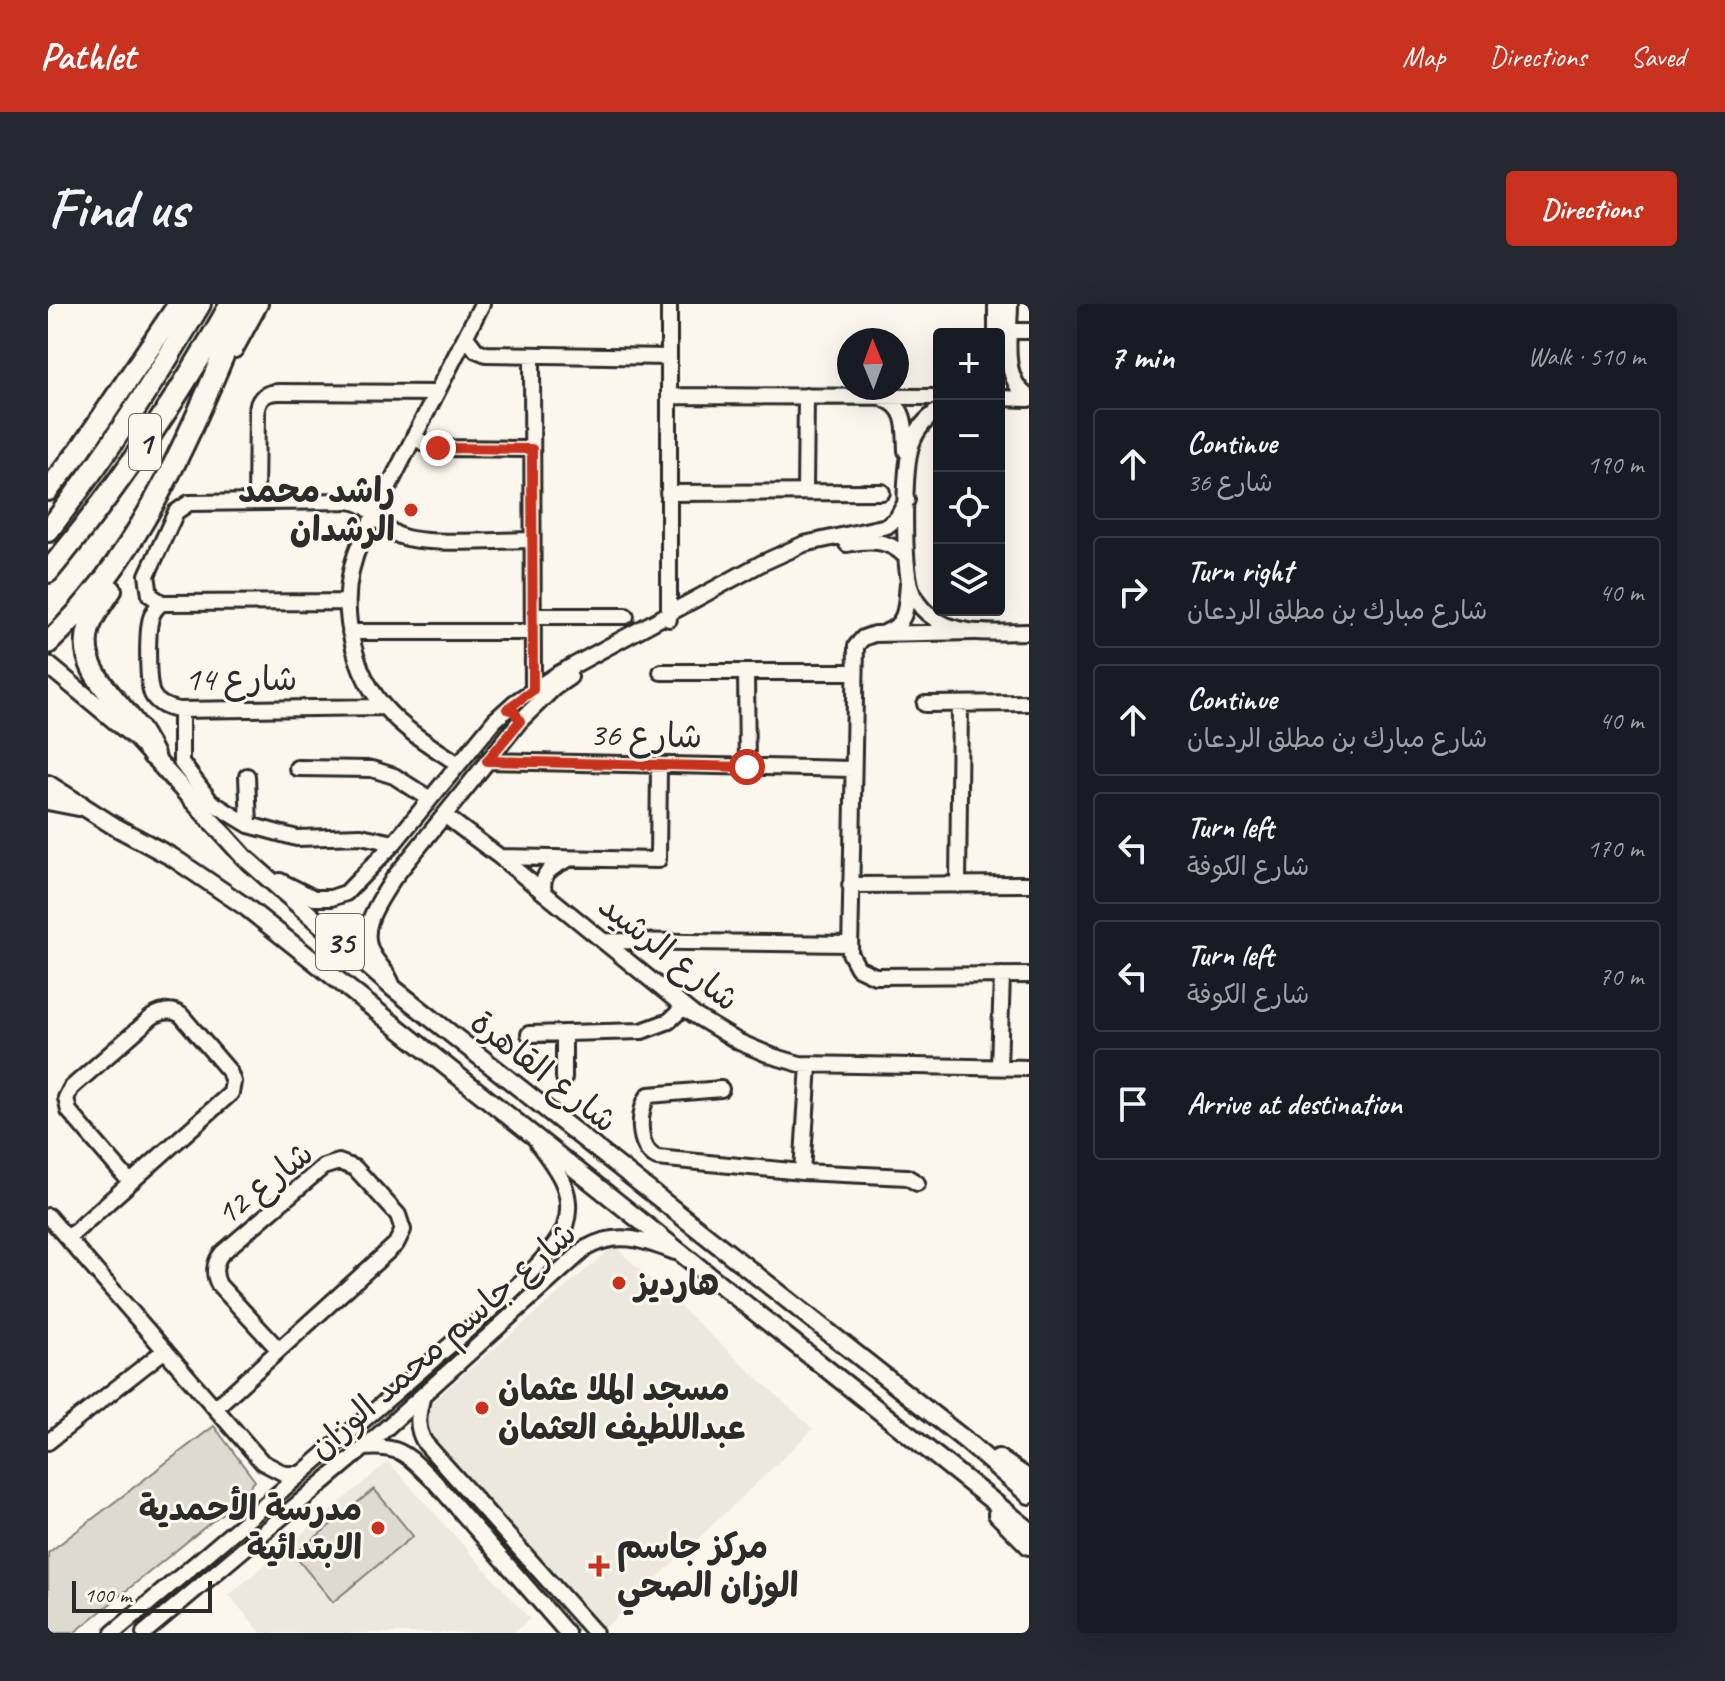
<!DOCTYPE html>
<meta charset="utf-8">
<style>
:root{--surface:#171b24;--page:#242831;--text:#f1f3f6;--muted:#9ea1a6;--line:#363941;--accent:#c8321e}
body{margin:0;font-family:Caveat,"Playpen Sans Arabic",sans-serif;background:var(--page);color:var(--text)}
.controls{position:absolute;right:24px;top:24px;display:grid;overflow:hidden;border-radius:8px;box-shadow:0 8px 32px #0002}
.controls button{width:72px;height:72px;display:grid;place-items:center;padding:0;border:0;border-bottom:2px solid var(--line);background:var(--surface);color:var(--text);font:40px sans-serif}
.compass{position:absolute;left:789px;top:24px;width:72px;height:72px;border-radius:50%;background:var(--surface);box-shadow:0 8px 32px #0002;rotate:359deg}
.scale{position:absolute;left:24px;bottom:20px;width:140px;box-sizing:border-box;padding-left:8px;border:4px solid #2b2b2b;border-top:0;font-size:22px;line-height:28px;white-space:nowrap;color:#2b2b2b;-webkit-text-stroke:6px #fbf7ec;paint-order:stroke}
.stop{position:absolute;width:24px;height:24px;margin:-18px;border:6px solid #c8321e;border-radius:50%;background:#fff}
.stop.end{background:#c8321e;border-color:#fff;box-shadow:0 2px 8px #0008}
.list{margin:0;padding:0;list-style:none}
h2{display:flex;justify-content:space-between;align-items:center;height:104px;margin:0;padding:0 32px;font-size:34px}
h2 small{font-size:26px;font-weight:400;color:var(--muted)}
.list li{display:grid;grid-template-columns:52px 1fr auto;gap:24px;align-items:center;box-sizing:border-box;height:112px;margin:0 16px 16px;padding:0 16px;border:2px solid var(--line);border-radius:8px}
.list b{display:block;font-size:30px;white-space:nowrap}
.list p{margin:0;font-size:26px;white-space:nowrap;color:var(--muted)}
.list em{font-size:26px;font-style:normal;color:var(--muted)}
.icon{flex:none;width:44px;height:44px;fill:none;stroke:currentColor;stroke-width:2;stroke-linecap:round;stroke-linejoin:round}
.map{position:relative;flex:none;width:981px;height:1329px;overflow:hidden;border-radius:8px}
header{display:flex;align-items:center;gap:48px;box-sizing:border-box;height:112px;padding:0 40px;background:var(--accent);color:#fff}
header strong{font-size:38px}
nav{display:flex;gap:44px;margin-inline-start:auto;font-size:28px}
.intro{display:flex;align-items:center;justify-content:space-between;box-sizing:border-box;height:192px;padding:0 48px}
h1{margin:0;font-size:56px}
.button{padding:20px 36px;border-radius:8px;background:var(--accent);color:#fff;font-size:28px;font-weight:700}
main{display:flex;gap:48px;padding:0 48px}
aside{flex:1;background:var(--surface);border-radius:8px;box-shadow:0 8px 32px #0002}
.map>svg:first-child{display:block}
</style>
<header>
<strong>Pathlet</strong>
<nav><a>Map</a><a>Directions</a><a>Saved</a></nav>
</header>
<div class="intro"><h1>Find us</h1><a class="button">Directions</a></div>
<main>
<div class="map">
<svg width="981" height="1329" viewBox="0 0 981 1329">
<rect width="100%" height="100%" fill="#fbf7ec"/>
<filter id="ink" filterUnits="userSpaceOnUse"><feTurbulence type="fractalNoise" baseFrequency=".0125" numOctaves="2"/><feDisplacementMap in="SourceGraphic" scale="16" xChannelSelector="R" yChannelSelector="G"/><feConvolveMatrix kernelMatrix="1 2 1 2 8 2 1 2 1" color-interpolation-filters="sRGB"/></filter>
<g filter="url(#ink)">
<path fill="#ebe8de" d="M566,942L765,1125L558,1323H549L381,1135L373,1107Z
M340,1158L482,1315L465,1329H213L181,1291Z"/>
<path fill="#dddad0" stroke="#84827e" stroke-width="2" d="M166,1122L207,1177L188,1198L26,1329H0V1249Z
M326,1185L365,1232L285,1298L246,1251Z"/>
<g fill="none" stroke-linecap="round" stroke-linejoin="round">
<g stroke="#2b2b2b" stroke-width="20">
<path id="minor" d="M962,0C962,30 952,75 981,93
M962,27H981
M948,30V0
M418,33L428,46L438,50L621,53
M187,46L212,0
M484,52L485,386
M621,92L891,93
M951,94L981,95
M836,95C860,103 857,126 858,147
M891,106C879,114 869,125 864,139C855,164 855,259 863,285C866,295 873,304 880,310C909,334 947,328 981,328
M366,132L377,140L390,144L484,145
M757,188L758,92
M620,189L834,188
M208,198L209,105C211,92 220,88 232,88L388,89
M799,240C822,236 840,235 857,252
M114,299L102,291L99,271L128,208L141,199L302,197C329,202 329,223 352,232C378,242 453,236 484,236
M114,299C108,303 105,307 103,314C99,327 99,377 104,390C109,400 119,404 130,406L335,403
M114,299L299,298
M485,312H578
M621,315V0
M302,328H485
M838,328C860,320 858,300 860,279
M927,328L826,330L815,334L808,342L802,649L810,664L827,672L981,671
M613,368H806
M698,368L699,463
M877,400L981,399
M133,406V458L163,498L201,521L249,534L313,532L346,539
M439,457L804,465
M409,459C349,421 311,394 301,319C297,289 301,263 314,235L434,0
M249,464L324,465L346,472L382,495
M199,472L201,521
M396,511L452,553L646,711L691,738L724,752L752,760L981,764
M452,553L610,556L611,462
M232,577L266,594H283L298,589L346,539L447,416L467,398L508,371L714,259L756,240L839,222L849,214L859,196
M802,581L981,580
M910,581L912,400
M496,589C492,570 503,563 519,556
M556,637L802,640
M345,684C342,670 332,663 325,651C309,624 332,597 345,575L472,417L506,384L522,373
M481,730L594,727L621,717L636,703
M951,763L954,671
M516,774V729
M673,785L601,791C589,806 589,845 609,854L754,868L859,873L869,879
M291,858L307,864L350,911L355,926L348,940L231,1046L171,981C165,970 166,959 174,949L275,863Z
M754,868L761,761
M0,912L214,1158L237,1170H253
M20,934L183,789L185,778L181,767L133,711C124,705 114,707 104,713L23,784L18,794L21,807L82,878
M375,1091C370,1109 367,1123 377,1139L547,1329
M167,1104L231,1046
M0,1138L117,1046
M316,1144C356,1141 360,1153 387,1178L519,1329
M65,1329C173,1239 279,1148 385,1056C416,1028 505,958 517,922C528,889 509,865 490,840
M96,1329L316,1144L538,944C570,926 595,936 627,948"/>
</g>
<g stroke="#2b2b2b" stroke-width="22">
<path id="major" d="M0,361L88,434L196,553L345,684L917,1136L981,1191
M0,480L66,522L124,553L198,603L981,1226
M950,1154L981,1175
M949,1210L981,1242"/>
</g>
<g stroke="#2b2b2b" stroke-width="26">
<path id="highway" d="M0,186L32,146L131,0
M0,227C56,154 106,79 152,0
M0,268C69,185 130,94 183,0
M63,286C55,298 45,311 41,324C29,363 64,390 85,418C93,428 99,439 105,451
M0,339C98,247 145,121 197,0
M0,495L31,501"/>
</g>
<use href="#minor" stroke="#fbf7ec" stroke-width="14"/>
<use href="#major" stroke="#fbf7ec" stroke-width="16"/>
<use href="#highway" stroke="#fbf7ec" stroke-width="20"/>
</g>
</g>
<g fill="none" stroke-linecap="round" stroke-linejoin="round" filter="url(#ink)">
<path stroke="#c8321e" stroke-width="10" d="M390,144L484,145L485,386L459,405L466,407L472,417L439,457L699,463"/>
</g>
<g fill="#c8321e" stroke="#fbf7ec" stroke-width="3">
<circle cx="363" cy="206" r="8"/>
<circle cx="571" cy="979" r="8"/>
<circle cx="434" cy="1104" r="8"/>
<circle cx="330" cy="1224" r="8"/>
<path d="M547 1250h8v8h8v8h-8v8h-8v-8h-8v-8h8z"/>
</g>
<g text-anchor="middle" dominant-baseline="central" stroke-width="6" stroke-linejoin="round" paint-order="stroke">
<g fill="#fbf7ec" stroke="#696865" stroke-width="2">
<rect x="81" y="110" width="32" height="56" rx="6"/>
<rect x="268" y="610" width="48" height="56" rx="6"/>
</g>
<g font-size="32" font-weight="bold" fill="#2b2b2b">
<text x="97" y="138">1</text>
<text x="292" y="638">35</text>
</g>
<g font-size="34" font-weight="bold" fill="#2b2b2b" stroke="#fbf7ec" text-anchor="start">
<text x="347" y="186" text-anchor="end">راشد محمد<tspan x="347" dy="39">الرشدان</tspan></text>
<text x="587" y="979">هارديز</text>
<text x="450" y="1084">مسجد الملا عثمان<tspan x="450" dy="39">عبداللطيف العثمان</tspan></text>
<text x="314" y="1204" text-anchor="end">مدرسة الأحمدية<tspan x="314" dy="39">الابتدائية</tspan></text>
<text x="569" y="1242">مركز جاسم<tspan x="569" dy="39">الوزان الصحي</tspan></text>
</g>
<g font-size="34" fill="#2b2b2b" stroke="#fbf7ec">
<text x="193" y="374">شارع 14</text>
<text transform="translate(598 431) rotate(1)">شارع 36</text>
<text transform="translate(621 648) rotate(38)">شارع الرشيد</text>
<text transform="translate(496 767) rotate(38)">شارع القاهرة</text>
<text transform="translate(216 879) rotate(-38)">شارع 12</text>
<text transform="translate(394 1036) rotate(-41)">شارع جاسم محمد الوزان</text>
</g>
</g>
</svg>
<div class="controls">
<button>+</button>
<button>−</button>
<button><svg class="icon" aria-label="locate" viewBox="0 0 24 24"><circle cx="12" cy="12" r="6"/><path d="M12 2v4M12 18v4M2 12h4M18 12h4"/></svg></button>
<button><svg class="icon" aria-label="layers" viewBox="0 0 24 24"><path d="M12 4l9 5-9 5-9-5zM3 14l9 5 9-5"/></svg></button>
</div>
<svg class="compass" viewBox="-18 -18 36 36"><path d="M0-13l5 13h-10z" fill="#e53935"/><path d="M0 13l5-13h-10z" fill="#9ea1a6"/></svg>
<div class="scale">100 m</div>
<div class="stop" style="left:699px;top:463px"></div>
<div class="stop end" style="left:390px;top:144px"></div>
</div>
<aside>
<h2>7 min<small>Walk · 510 m</small></h2>
<ul class="list">
<li><svg class="icon" aria-label="ahead" viewBox="0 0 24 24"><path d="M12 20V5M6 11l6-6 6 6"/></svg><div><b>Continue</b><p>شارع 36</p></div><em>190 m</em></li>
<li><svg class="icon" aria-label="right" viewBox="0 0 24 24"><path d="M7 20v-9h11M14 6l5 5-5 5"/></svg><div><b>Turn right</b><p>شارع مبارك بن مطلق الردعان</p></div><em>40 m</em></li>
<li><svg class="icon" aria-label="ahead" viewBox="0 0 24 24"><path d="M12 20V5M6 11l6-6 6 6"/></svg><div><b>Continue</b><p>شارع مبارك بن مطلق الردعان</p></div><em>40 m</em></li>
<li><svg class="icon" aria-label="left" viewBox="0 0 24 24"><path d="M17 20v-9H6M10 6l-5 5 5 5"/></svg><div><b>Turn left</b><p>شارع الكوفة</p></div><em>170 m</em></li>
<li><svg class="icon" aria-label="left" viewBox="0 0 24 24"><path d="M17 20v-9H6M10 6l-5 5 5 5"/></svg><div><b>Turn left</b><p>شارع الكوفة</p></div><em>70 m</em></li>
<li><svg class="icon" aria-label="arrive" viewBox="0 0 24 24"><path d="M6 21V4h12l-3 4 3 4H6"/></svg><div><b>Arrive at destination</b></div></li>
</ul>
</aside>
</main>
